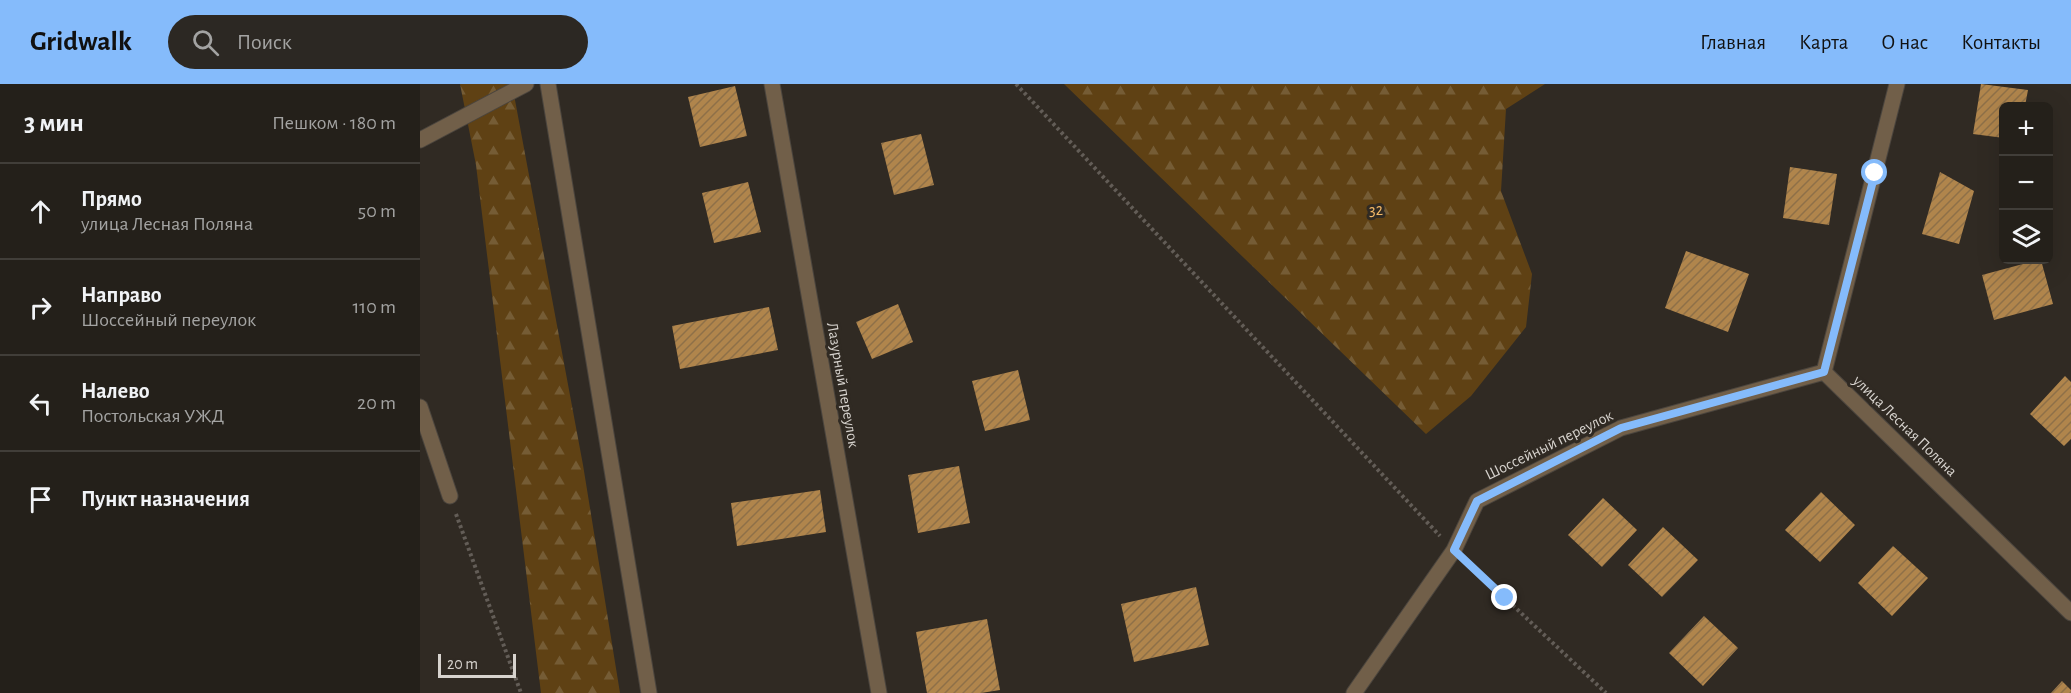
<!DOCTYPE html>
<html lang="ru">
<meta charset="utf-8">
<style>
:root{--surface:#24201a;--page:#2c2823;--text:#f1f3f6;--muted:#a3a3a2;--line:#413e39;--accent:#85bbfb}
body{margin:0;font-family:"Alegreya Sans",sans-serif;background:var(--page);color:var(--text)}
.controls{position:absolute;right:18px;top:18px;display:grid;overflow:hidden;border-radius:9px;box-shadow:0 6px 24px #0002}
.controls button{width:54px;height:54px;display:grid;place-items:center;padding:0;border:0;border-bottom:2px solid var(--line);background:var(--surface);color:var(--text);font:30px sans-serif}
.scale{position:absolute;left:18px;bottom:15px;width:78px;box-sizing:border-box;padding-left:6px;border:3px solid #d7d3ce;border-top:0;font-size:16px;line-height:21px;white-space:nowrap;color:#d7d3ce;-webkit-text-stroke:4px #302a23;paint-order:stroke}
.stop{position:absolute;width:18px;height:18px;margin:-14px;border:4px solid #85bbfb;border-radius:50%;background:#fff}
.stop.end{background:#85bbfb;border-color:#fff;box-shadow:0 2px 6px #0008}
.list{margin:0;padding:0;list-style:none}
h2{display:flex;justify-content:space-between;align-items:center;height:78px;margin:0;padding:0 24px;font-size:26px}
h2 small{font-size:20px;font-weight:400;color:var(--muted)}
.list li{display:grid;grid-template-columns:39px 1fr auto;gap:18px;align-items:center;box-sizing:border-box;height:96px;padding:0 24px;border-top:2px solid var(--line)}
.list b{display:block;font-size:22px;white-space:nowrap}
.list p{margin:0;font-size:20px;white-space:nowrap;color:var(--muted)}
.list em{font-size:20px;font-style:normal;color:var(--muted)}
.icon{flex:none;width:33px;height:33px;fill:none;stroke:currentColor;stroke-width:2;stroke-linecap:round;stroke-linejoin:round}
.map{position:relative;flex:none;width:1651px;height:609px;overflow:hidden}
header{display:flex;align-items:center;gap:36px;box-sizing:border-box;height:84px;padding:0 30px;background:var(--accent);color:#111}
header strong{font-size:28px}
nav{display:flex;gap:33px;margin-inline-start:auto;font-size:21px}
.search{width:420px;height:54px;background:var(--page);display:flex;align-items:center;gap:15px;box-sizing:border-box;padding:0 21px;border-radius:33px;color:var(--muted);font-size:22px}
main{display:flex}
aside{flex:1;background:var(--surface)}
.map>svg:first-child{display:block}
</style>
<header>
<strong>Gridwalk</strong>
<div class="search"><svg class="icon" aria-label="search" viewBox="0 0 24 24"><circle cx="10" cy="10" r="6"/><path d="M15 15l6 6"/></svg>Поиск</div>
<nav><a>Главная</a><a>Карта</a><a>О нас</a><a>Контакты</a></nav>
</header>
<main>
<aside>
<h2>3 мин<small>Пешком · 180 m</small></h2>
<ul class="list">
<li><svg class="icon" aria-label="ahead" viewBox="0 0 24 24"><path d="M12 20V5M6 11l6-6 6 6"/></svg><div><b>Прямо</b><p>улица Лесная Поляна</p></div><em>50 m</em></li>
<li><svg class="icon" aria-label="right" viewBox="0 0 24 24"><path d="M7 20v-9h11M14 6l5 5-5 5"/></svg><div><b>Направо</b><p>Шоссейный переулок</p></div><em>110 m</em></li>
<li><svg class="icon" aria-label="left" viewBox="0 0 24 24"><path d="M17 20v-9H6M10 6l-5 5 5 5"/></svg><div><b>Налево</b><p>Постольская УЖД</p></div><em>20 m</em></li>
<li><svg class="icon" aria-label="arrive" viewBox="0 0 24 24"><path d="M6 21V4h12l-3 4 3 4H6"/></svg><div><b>Пункт назначения</b></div></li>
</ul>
</aside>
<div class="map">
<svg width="1651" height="609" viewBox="0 0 1651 609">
<defs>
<pattern id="forest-firs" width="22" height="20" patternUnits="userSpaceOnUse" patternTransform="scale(1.5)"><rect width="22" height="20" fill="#5f4114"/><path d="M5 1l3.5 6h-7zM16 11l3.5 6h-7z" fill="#755c35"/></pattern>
<pattern id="building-hatch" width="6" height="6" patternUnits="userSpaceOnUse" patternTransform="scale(1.5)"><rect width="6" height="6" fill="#b0854c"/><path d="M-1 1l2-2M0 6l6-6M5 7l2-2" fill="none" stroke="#8e7048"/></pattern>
</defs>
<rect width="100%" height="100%" fill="#302a23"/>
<path fill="url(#forest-firs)" d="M40,0H92L163,381L200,609H121L56,81Z
M644,0H1125L1086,25L1081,107L1112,190L1106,243L1051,312L1006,350Z"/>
<path fill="url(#building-hatch)" d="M1561,0L1608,6L1605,22H1584V54L1553,50Z
M315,2L327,52L280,63L268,13Z
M501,50L514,101L474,111L461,59Z
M1370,83L1417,90L1409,141L1363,134Z
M1520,88L1554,107L1539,160L1502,150Z
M328,98L341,148L294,159L282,109Z
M1266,167L1329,190L1308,248L1245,224Z
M1618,176H1621L1633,220L1574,236L1562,191Z
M478,220L493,258L452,275L436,238Z
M349,223L358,266L260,285L252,242Z
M598,286L610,336L565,347L552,297Z
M1645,292L1651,298V355L1644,362L1610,330Z
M539,382L550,439L498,449L488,391Z
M400,406L406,448L317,462L311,419Z
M1401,408L1435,441L1400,478L1365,446Z
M1183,414L1217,446L1182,483L1148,451Z
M1243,443L1278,476L1242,513L1208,481Z
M1473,462L1508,494L1472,532L1438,499Z
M776,503L789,561L714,578L701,520Z
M1284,532L1318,564L1283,602L1249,569Z
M567,535L580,606L561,609H507L496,548Z
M1642,597L1651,606V609H1631Z"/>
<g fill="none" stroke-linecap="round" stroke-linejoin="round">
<g stroke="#4b453e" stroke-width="17">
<path id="minor" d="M128,0L229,609
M352,0L459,609
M1477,0L1404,288L1651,529
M0,56L106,0
M0,323L30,412
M934,609L1034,466L1057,417L1201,344L1404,288"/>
</g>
<path stroke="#635d57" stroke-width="4" stroke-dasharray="3 3" stroke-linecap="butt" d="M596,0L1020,452
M36,430L101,609
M1049,480L1186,609"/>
<use href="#minor" stroke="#715f49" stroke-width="15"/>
</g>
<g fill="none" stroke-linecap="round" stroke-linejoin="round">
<path stroke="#85bbfb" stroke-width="8" d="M1085,514L1034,466L1057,417L1201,344L1404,288L1455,89"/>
</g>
<g text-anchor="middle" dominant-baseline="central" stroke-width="6" stroke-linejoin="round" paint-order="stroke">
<g font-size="16" fill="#f6ba67" stroke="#302a23">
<text x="956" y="126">32</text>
</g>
<g font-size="16" fill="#d7d3ce" stroke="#302a23">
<text transform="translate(423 301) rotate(80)">Лазурный переулок</text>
<text transform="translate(1485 342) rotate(44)">улица Лесная Поляна</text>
<text transform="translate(1129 361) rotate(-26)">Шоссейный переулок</text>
</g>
</g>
</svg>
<div class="controls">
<button>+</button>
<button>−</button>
<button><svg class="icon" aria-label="layers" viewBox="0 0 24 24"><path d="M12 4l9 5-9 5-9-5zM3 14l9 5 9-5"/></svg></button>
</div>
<div class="scale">20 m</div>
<div class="stop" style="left:1455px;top:89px"></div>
<div class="stop end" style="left:1085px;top:514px"></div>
</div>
</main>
